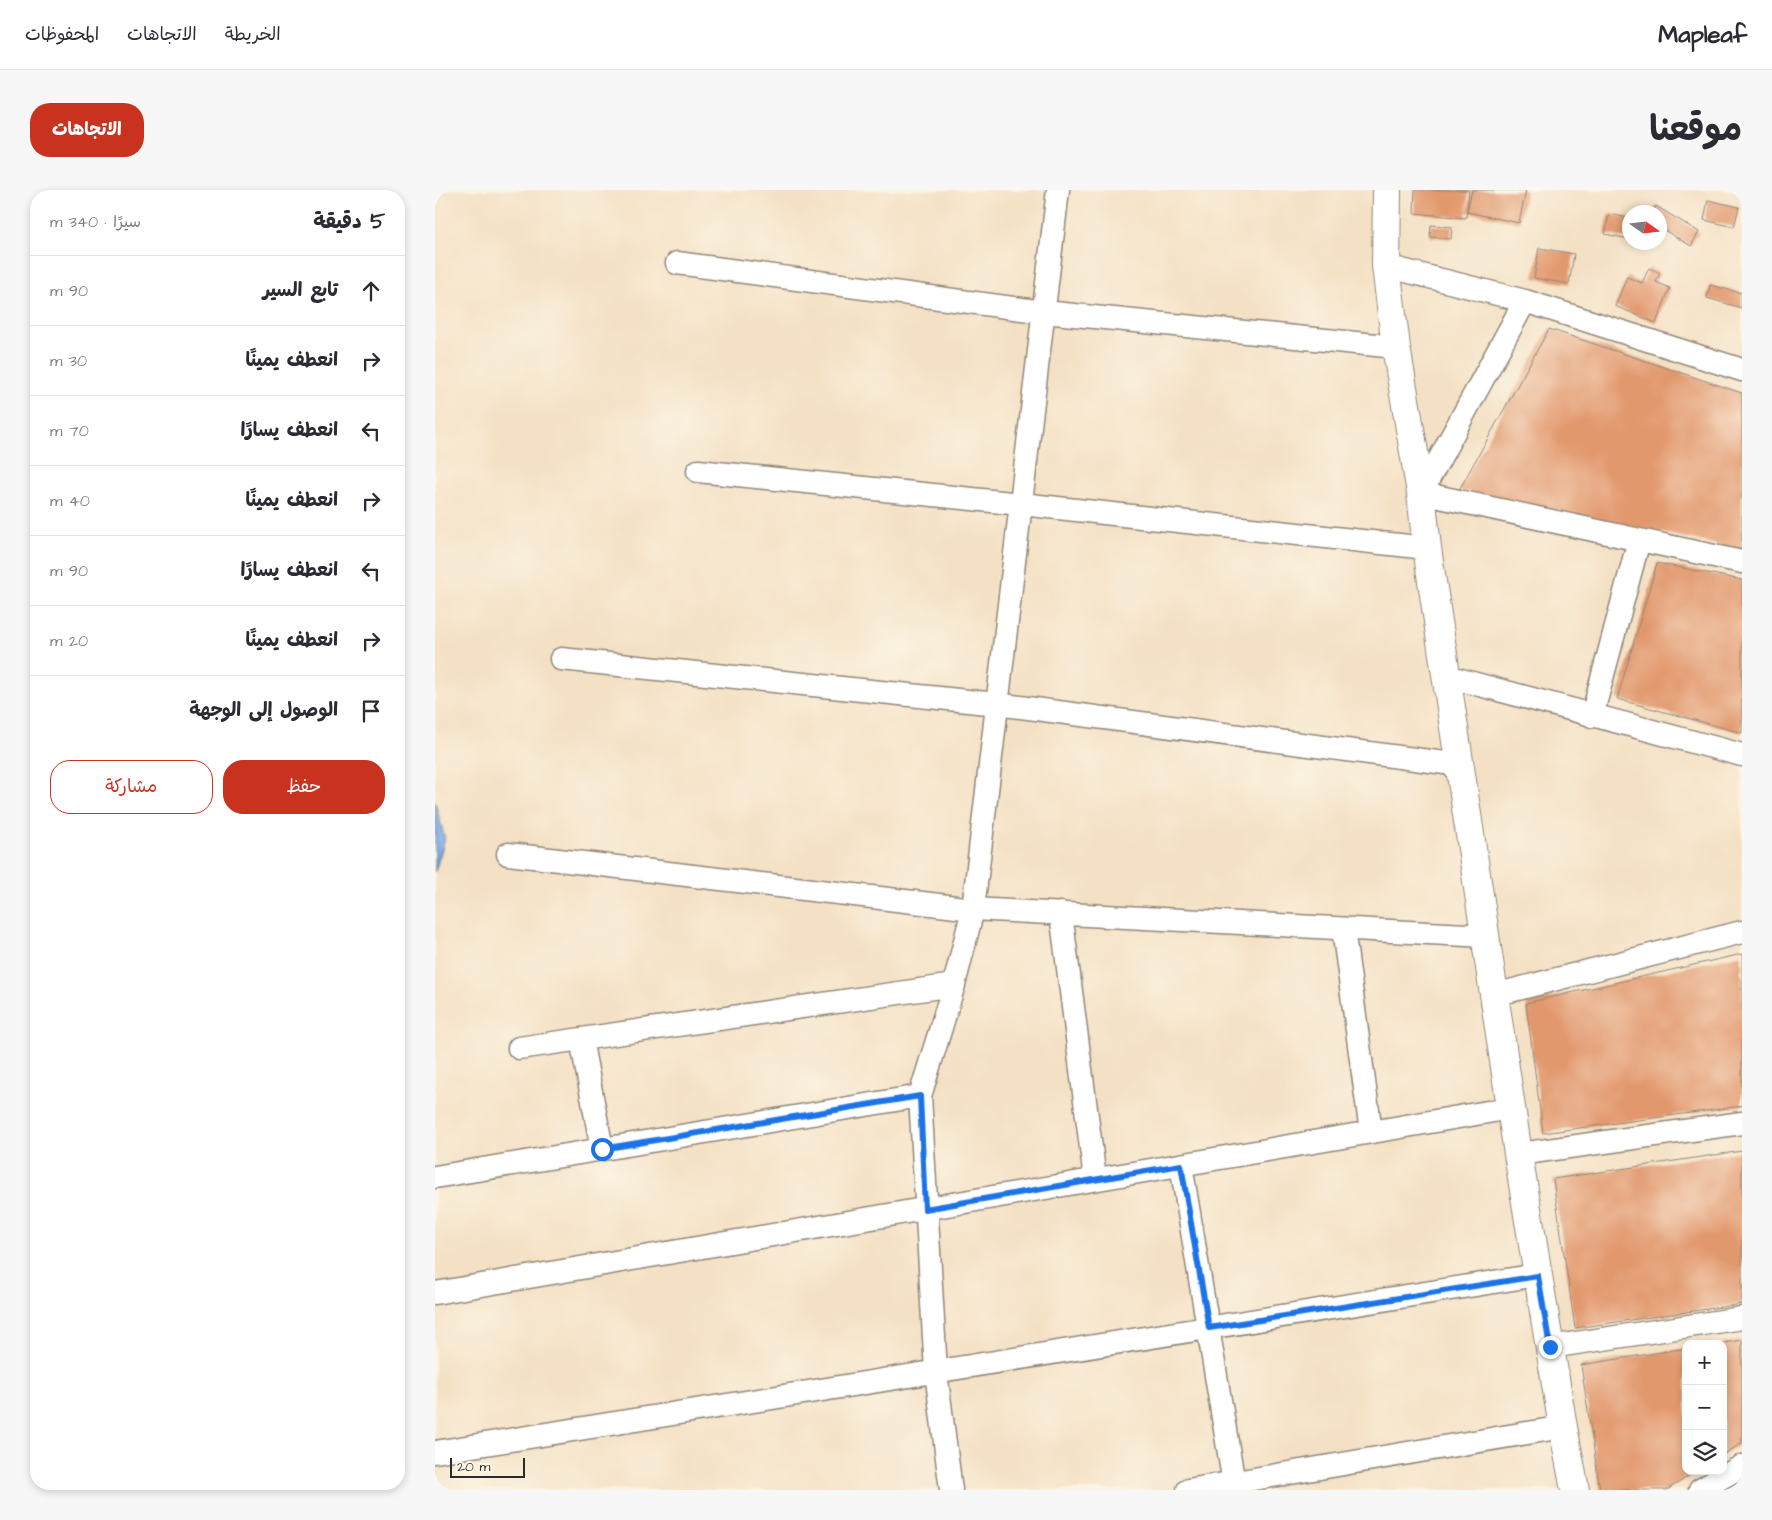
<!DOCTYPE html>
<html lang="ar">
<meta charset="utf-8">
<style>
:root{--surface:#fff;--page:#f7f7f7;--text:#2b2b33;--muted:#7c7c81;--line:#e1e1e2;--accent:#c8321e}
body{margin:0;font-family:"Architects Daughter","Playpen Sans Arabic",sans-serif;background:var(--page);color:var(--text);direction:rtl}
.controls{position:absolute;right:15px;bottom:15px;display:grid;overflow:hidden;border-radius:10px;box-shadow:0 2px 8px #0003}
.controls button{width:45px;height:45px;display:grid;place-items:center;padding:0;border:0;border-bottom:1px solid var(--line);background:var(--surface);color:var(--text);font:25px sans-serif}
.compass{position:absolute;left:1187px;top:15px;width:45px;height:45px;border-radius:50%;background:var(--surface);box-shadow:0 2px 8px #0003;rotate:104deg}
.scale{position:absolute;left:15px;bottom:12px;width:75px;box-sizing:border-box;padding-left:5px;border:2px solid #2b2b2b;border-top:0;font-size:14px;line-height:18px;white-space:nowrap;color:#2b2b2b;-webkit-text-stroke:4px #fcf5e5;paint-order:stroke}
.stop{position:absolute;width:15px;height:15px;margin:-11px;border:4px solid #1a73e8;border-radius:50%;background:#fff}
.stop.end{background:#1a73e8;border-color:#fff;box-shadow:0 1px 5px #0008}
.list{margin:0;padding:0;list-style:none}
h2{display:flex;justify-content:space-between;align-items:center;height:65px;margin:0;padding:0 20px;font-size:21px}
h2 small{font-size:16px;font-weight:400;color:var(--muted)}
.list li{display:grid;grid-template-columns:32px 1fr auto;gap:15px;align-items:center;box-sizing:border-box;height:70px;padding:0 20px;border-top:1px solid var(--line)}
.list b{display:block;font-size:19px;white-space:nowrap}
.list em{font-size:16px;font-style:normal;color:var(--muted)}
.actions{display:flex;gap:10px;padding:15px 20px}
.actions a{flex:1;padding:11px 0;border:1px solid var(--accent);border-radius:20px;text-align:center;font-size:18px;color:var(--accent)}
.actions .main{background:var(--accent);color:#fff}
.icon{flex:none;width:28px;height:28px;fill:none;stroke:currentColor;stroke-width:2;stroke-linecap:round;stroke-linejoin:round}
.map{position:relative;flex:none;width:1307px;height:1300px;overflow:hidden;direction:ltr;border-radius:20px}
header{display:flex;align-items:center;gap:30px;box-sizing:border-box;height:70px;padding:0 25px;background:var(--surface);border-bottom:1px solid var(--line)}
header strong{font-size:24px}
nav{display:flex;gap:28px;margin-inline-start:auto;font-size:18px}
.intro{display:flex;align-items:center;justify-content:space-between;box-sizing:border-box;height:120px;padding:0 30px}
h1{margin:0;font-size:35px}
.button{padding:12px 22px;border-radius:20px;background:var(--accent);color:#fff;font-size:18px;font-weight:700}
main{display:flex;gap:30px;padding:0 30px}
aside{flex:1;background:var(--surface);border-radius:20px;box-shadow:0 2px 8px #0003}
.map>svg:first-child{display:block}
</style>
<header>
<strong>Mapleaf</strong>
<nav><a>الخريطة</a><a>الاتجاهات</a><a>المحفوظات</a></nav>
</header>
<div class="intro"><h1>موقعنا</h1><a class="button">الاتجاهات</a></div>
<main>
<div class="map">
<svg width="1307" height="1300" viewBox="0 0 1307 1300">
<rect width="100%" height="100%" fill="#fcf5e5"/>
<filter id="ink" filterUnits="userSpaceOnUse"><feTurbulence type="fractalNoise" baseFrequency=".02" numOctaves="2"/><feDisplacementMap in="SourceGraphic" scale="10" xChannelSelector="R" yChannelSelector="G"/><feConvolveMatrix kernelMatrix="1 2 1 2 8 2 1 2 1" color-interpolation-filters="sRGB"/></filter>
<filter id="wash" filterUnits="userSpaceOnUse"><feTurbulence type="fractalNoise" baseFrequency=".0096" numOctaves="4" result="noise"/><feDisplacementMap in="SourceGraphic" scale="20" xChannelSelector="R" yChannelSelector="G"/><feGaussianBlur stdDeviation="1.12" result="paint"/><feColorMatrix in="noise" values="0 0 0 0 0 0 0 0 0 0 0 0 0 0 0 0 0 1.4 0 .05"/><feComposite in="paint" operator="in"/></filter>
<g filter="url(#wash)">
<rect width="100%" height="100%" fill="#f4e1c5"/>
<path fill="#79a8e3" stroke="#526a87" d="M0,612L10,649L0,682Z"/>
<g id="blocks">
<path fill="#e2986d" d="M980,0H1034L1031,28L979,23Z
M1037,0H1091L1084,33L1032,22Z
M1273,10L1304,17L1299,37L1269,30Z
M1221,16L1264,42L1256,56L1224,37V22H1217Z
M1174,24L1194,28V49L1170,44Z
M996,35L1017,37L1016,49L995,47Z
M1104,58L1139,64L1134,94L1099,88Z
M1214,78L1225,83L1221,92L1235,98L1221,133L1180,116L1192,87L1207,93Z
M1275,95L1307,103V118L1272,108Z
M1114,139L1307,203V360L1024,300Z
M1222,373L1307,390V543L1182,509Z
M1307,764V916L1108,943L1091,813Z
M1307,961V1114L1140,1138L1118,989Z
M1307,1150V1253L1288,1265V1153Z
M1251,1158V1281H1262L1232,1300H1165L1146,1175Z"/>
</g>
</g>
<g filter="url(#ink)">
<use href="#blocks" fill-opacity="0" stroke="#908678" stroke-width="1"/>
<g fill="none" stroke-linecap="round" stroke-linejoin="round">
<g stroke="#908678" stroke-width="25">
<path id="street" d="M242,73L609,122L961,157
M951,76L1090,111L1307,180
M1090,111L986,303L1307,372
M263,281L586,314L992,358
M126,469L562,514L1025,575
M1011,486L1307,565
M1157,526L1204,350
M73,664L538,719L1050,746
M626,723L660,989
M908,739L936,942
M1059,805L1307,742
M146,849L167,959
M84,858L519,795
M1083,964L1307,933
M746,975L800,1300
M0,987L485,906
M0,1103L1076,918
M1115,1157L1307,1128
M0,1262L1103,1085
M516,1300L501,1182L485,906L519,795L538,719L623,0
M753,1300L1128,1237
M1265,1300L1307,1276"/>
</g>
<g stroke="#908678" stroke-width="30">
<path id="secondary" d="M952,0L951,76L961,157L986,303L992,358L1083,964L1128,1237L1140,1300"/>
</g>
<use href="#street" stroke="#fff" stroke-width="22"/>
<use href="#secondary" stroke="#fff" stroke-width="28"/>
</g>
</g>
<g fill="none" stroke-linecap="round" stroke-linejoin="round" filter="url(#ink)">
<path stroke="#1a73e8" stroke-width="6" d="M167,959L485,906L490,1019L746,975L774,1138L1103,1086L1115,1157"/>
</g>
</svg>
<div class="controls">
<button>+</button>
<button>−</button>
<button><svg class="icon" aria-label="layers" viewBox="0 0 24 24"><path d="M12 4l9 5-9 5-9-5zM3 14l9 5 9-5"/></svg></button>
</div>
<svg class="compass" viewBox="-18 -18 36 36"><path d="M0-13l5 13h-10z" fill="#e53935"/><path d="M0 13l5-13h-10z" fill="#7c7c81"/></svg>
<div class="scale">20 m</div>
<div class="stop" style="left:167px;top:959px"></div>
<div class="stop end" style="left:1115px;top:1157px"></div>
</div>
<aside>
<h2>5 دقيقة<small>سيرًا · 340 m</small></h2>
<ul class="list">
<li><svg class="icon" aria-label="ahead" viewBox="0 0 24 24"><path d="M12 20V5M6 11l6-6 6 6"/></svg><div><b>تابع السير</b></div><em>90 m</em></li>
<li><svg class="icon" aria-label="right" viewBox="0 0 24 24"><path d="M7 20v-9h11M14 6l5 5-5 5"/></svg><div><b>انعطف يمينًا</b></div><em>30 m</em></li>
<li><svg class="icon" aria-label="left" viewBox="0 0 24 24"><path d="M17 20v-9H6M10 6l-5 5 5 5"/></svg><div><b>انعطف يسارًا</b></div><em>70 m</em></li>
<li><svg class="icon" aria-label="right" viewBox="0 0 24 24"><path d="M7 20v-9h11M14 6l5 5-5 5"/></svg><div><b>انعطف يمينًا</b></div><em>40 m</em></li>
<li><svg class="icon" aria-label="left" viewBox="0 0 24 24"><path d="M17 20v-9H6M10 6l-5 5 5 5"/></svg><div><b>انعطف يسارًا</b></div><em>90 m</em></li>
<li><svg class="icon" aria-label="right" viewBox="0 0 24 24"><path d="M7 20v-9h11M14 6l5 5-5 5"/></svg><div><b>انعطف يمينًا</b></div><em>20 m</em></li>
<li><svg class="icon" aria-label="arrive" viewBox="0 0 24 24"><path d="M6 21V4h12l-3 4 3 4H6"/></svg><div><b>الوصول إلى الوجهة</b></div></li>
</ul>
<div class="actions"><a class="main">حفظ</a><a>مشاركة</a></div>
</aside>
</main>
